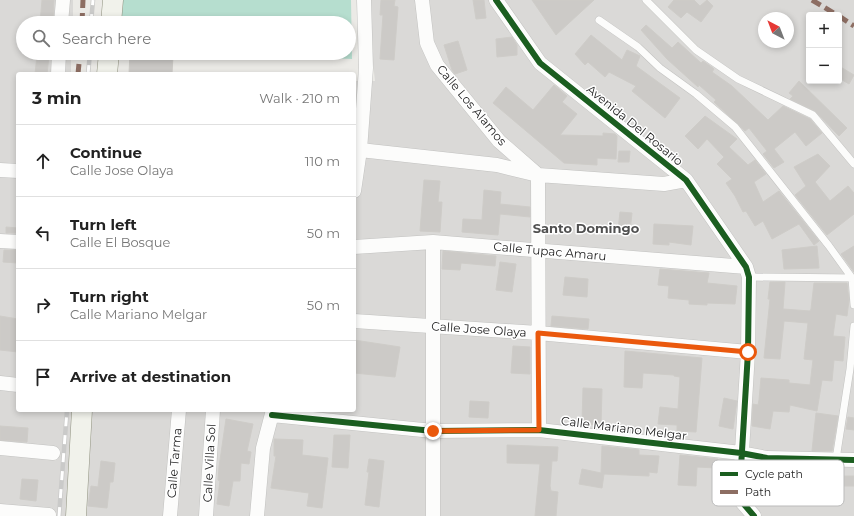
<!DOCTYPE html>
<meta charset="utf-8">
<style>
:root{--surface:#fff;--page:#f6f6f6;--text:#222;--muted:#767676;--line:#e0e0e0}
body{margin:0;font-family:Montserrat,sans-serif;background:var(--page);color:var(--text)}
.controls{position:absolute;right:12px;top:12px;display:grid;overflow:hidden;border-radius:4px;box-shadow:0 2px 6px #0003}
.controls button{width:36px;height:36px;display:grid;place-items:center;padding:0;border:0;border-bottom:1px solid var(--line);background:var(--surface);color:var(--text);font:20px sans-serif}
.compass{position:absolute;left:758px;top:12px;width:36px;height:36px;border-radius:50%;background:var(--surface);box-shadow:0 2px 6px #0003;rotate:318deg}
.stop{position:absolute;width:12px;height:12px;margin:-9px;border:3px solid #ea580c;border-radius:50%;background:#fff}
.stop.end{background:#ea580c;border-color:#fff;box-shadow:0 1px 4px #0008}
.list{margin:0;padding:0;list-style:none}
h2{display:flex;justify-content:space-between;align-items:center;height:52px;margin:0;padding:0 16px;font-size:17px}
h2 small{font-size:13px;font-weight:400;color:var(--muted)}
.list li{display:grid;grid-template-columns:26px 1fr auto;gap:12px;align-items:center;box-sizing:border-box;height:72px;padding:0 16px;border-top:1px solid var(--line)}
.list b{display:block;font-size:15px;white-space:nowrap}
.list p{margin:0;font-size:13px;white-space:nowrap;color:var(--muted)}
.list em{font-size:13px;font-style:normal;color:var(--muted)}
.icon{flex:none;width:22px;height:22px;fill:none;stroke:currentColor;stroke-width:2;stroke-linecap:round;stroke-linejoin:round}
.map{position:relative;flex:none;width:854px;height:516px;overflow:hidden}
.search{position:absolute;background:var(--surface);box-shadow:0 2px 6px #0003;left:16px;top:16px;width:340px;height:44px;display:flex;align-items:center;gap:10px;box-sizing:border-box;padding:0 14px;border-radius:22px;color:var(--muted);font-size:15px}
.panel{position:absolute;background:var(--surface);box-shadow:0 2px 6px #0003;left:16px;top:72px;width:340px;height:340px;border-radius:4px}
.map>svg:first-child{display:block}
</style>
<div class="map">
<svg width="854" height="516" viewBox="0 0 854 516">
<rect width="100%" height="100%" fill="#ebeae6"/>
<path fill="#dad9d7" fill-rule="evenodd" d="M0,0H73V23H23V53H71V74H18V410H354V81H375L366,0H854V516H0ZM809,15H839V81H809ZM764,18H788V42H764Z"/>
<path fill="#b6decf" d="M117,0H351L352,59L214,53H349V23H115Z"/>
<path fill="#cccac7" stroke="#ceccc8" d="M42,0H54L53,23H40Z
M381,0H395L394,6L398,7L394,60L380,59L383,15H380Z
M473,0H484L486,18L476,19Z
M532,0H594L556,35Z
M674,0H694L700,6L707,0L713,6L701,22L687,12L681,18L668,7Z
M646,25L672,48L678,42L701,63L703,61L713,68L714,69L712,72L732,86L768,120L783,106L810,119L822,133L806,146L795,132L774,149L784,162L774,168L763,154L767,151L749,128L745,131L714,102L716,100L699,85L698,87L667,59L641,30Z
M591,35L622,60L627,50L640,56L636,66L680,98L665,118L632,91L636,86L609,72L605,77L588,62L585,65L575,54Z
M512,37L517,45V55L497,57L496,39Z
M458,41L467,70L455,74L452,70L444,45Z
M130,53L173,55L172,74H129Z
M37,55L49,56L47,74H35Z
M839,66L854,75L849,84L839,78Z
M799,81L847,128L839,136L815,111L790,99L793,96L789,93Z
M554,85L567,96L562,102L577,114L560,135L603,136V133L615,134L617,136L616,159L597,158V165L564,163L493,103L506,87L533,110Z
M705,116L737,139L729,147L748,165L755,160L766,174L754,182L763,202L779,191L819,241L814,245L799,224L772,239L763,221L755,226L746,211L743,212L735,196L726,183L732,179L717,164L724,157L707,139L698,149L685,136Z
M619,151H630L629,162H618Z
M818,154L830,166L815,182L830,201L848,186L854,193V214L827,235L795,195L806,186L794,167Z
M424,180L440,181L438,202H442L440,232L420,231Z
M484,190L501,192L500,204L530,207V217L500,214L498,235L462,232L463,219L482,220Z
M620,212L632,213L630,231L618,230Z
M654,224L693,226L691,245L669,242V245L653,244Z
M6,227L18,228V233H6Z
M817,246L819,268L784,269L782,250Z
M854,246V272L841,254Z
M4,250H18V263L3,262Z
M443,251L496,256L495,266L461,263L460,270L442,269Z
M500,262L516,264L512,292L496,290Z
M660,269L709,273L707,283L737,286L735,304L707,303V305L689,304V300L668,298L669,286L658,285Z
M565,277L588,279L587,297L563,295Z
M770,282H785L783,309L810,311L811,309L814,283H847L849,300L847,316L836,314L833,336L845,337L843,361L834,360L832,381L822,380L817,411L790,405L789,412L773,411L770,429L752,426L753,404L758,405L759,400L761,378L789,380V383L810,385L813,360L804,359L808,323L784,321L780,359L764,358L770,299H768Z
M0,316L18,319V352L0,350Z
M552,316L589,319L588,329L551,326Z
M354,340L400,347L395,377L354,373Z
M513,346L530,347V374L511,373Z
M625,351L702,358L696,432L677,431V425L658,424L660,407L678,409L680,377L674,376V375L643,373L642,388L624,387Z
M583,388L602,389L601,425L582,424Z
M724,398L737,401L733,429L719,426Z
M470,401L489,402L488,418L469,417Z
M816,413L838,416L832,451H812Z
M848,417L854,418V430L846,429Z
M226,419L253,424L247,451L251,452L249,464L241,463L240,481H233L229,506L217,504L220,481L218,480L219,467Z
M0,426L28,428L27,442L0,440Z
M334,435H350L348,468L332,467Z
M274,439L303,440L302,455L328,458L322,508L307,506L309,493L271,488L276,456H274Z
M507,445L558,447L557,461H552L550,486L551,491L558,492L556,516H535L540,464L507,463Z
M602,446L639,450V455L659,456L657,473L649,472V476L604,474L602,488L579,484L582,469L601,473Z
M680,455L718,459L717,468L697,467L696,486L678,485Z
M369,459L384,461L379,507L365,505L369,472H367Z
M101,461L115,463L113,482H110L107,508L88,506L91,486L98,487Z
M841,476H854V486H841Z
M22,479L38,480L36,501L20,499Z"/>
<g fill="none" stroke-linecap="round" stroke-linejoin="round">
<g stroke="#c2c2c0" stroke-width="8">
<path id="lane" d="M646,0L696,50L738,79L813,115L854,164
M599,20L638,47L660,68L696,94L735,127L829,246L852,278L854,305
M749,277L854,278
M836,459L850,369L854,326"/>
</g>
<g stroke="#c2c2c0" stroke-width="15">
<path id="street" d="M422,0L427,43L437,65L499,141L538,175L539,430
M496,0L540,63L686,180L746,267L749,277L748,352L740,484L742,502L754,516
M61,23L63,0
M58,74L59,53
M360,150L497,165L538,175L664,184L686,180
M0,170L18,171
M354,191L360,150L366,68L364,0
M0,241L18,242
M433,242V516
M354,247L433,242L746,267
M354,321L538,333L748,352
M0,383L18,385
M272,415L433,431L539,430L741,453L767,458L854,460
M0,448L53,453
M0,511L49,515
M170,516L179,410
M206,516L213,410
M257,516L263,448L273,410"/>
</g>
<g stroke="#919380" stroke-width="21">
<path id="secondary" d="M111,23L113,0
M107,74L109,53
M76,516L82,410"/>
</g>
<use href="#lane" stroke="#fcfcfb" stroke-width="7"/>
<use href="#street" stroke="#fcfcfb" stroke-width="14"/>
<use href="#secondary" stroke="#f1f2eb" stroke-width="20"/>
<g stroke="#cacac9" stroke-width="4.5">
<path id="rail" d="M91,23L93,0
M88,74L90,53
M59,516L67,410"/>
</g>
<use href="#rail" stroke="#fff" stroke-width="3" stroke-dasharray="9" stroke-linecap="butt"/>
<path stroke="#8d6e63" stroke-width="5" stroke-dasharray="10 5" stroke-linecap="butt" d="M812,0L837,15
M839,16L854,26
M82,23L83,0
M78,74L80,53"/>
<g stroke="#fff" stroke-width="8">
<path id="cycleway" d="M496,0L540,63L686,180L746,267L749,277L748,352L740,484L742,502L754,516
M272,415L433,431L539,430L741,453L767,458L854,460"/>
</g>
<use href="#cycleway" stroke="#1b5e20" stroke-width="6"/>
</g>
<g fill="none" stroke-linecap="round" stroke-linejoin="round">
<path stroke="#ea580c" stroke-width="5" d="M433,431L539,430L538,333L748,352"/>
</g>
<g text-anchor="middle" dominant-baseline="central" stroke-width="3" stroke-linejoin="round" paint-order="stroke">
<g font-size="12" fill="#1d1d1d" stroke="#fff">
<text transform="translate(472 105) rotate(50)">Calle Los Alamos</text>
<text transform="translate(635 125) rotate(39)">Avenida Del Rosario</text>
<text transform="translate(550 251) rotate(5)">Calle Tupac Amaru</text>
<text transform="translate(479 329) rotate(4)">Calle Jose Olaya</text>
<text transform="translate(624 428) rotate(7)">Calle Mariano Melgar</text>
<text transform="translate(174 463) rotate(-85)">Calle Tarma</text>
<text transform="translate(209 463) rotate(-87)">Calle Villa Sol</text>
</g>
<g font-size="13" font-weight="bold" fill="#505050" stroke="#fff">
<text x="586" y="228">Santo Domingo</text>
</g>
</g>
<rect x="712" y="460" width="132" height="46" rx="6" fill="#fff" stroke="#bbb" stroke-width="1"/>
<rect x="720" y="472" width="18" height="4" fill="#1b5e20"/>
<rect x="720" y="490" width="18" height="4" fill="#8d6e63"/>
<g font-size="11" fill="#1d1d1d">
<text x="745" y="478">Cycle path</text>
<text x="745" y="496">Path</text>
</g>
</svg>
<div class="controls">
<button>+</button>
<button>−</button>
</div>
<svg class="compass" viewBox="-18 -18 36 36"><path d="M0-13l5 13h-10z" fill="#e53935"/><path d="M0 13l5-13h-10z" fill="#767676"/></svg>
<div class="stop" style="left:748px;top:352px"></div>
<div class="stop end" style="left:433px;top:431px"></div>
<div class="search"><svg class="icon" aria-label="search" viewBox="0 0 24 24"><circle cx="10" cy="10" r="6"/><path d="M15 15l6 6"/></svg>Search here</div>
<section class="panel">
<h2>3 min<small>Walk · 210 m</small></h2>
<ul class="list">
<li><svg class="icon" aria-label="ahead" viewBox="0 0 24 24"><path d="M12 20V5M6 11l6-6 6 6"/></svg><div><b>Continue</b><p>Calle Jose Olaya</p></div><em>110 m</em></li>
<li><svg class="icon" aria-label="left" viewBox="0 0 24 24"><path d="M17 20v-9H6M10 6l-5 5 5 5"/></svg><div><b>Turn left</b><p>Calle El Bosque</p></div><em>50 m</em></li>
<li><svg class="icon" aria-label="right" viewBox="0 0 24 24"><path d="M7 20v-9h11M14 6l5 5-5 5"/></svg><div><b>Turn right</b><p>Calle Mariano Melgar</p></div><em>50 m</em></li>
<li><svg class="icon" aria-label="arrive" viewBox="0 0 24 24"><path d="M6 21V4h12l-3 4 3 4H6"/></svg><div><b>Arrive at destination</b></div></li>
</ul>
</section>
</div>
